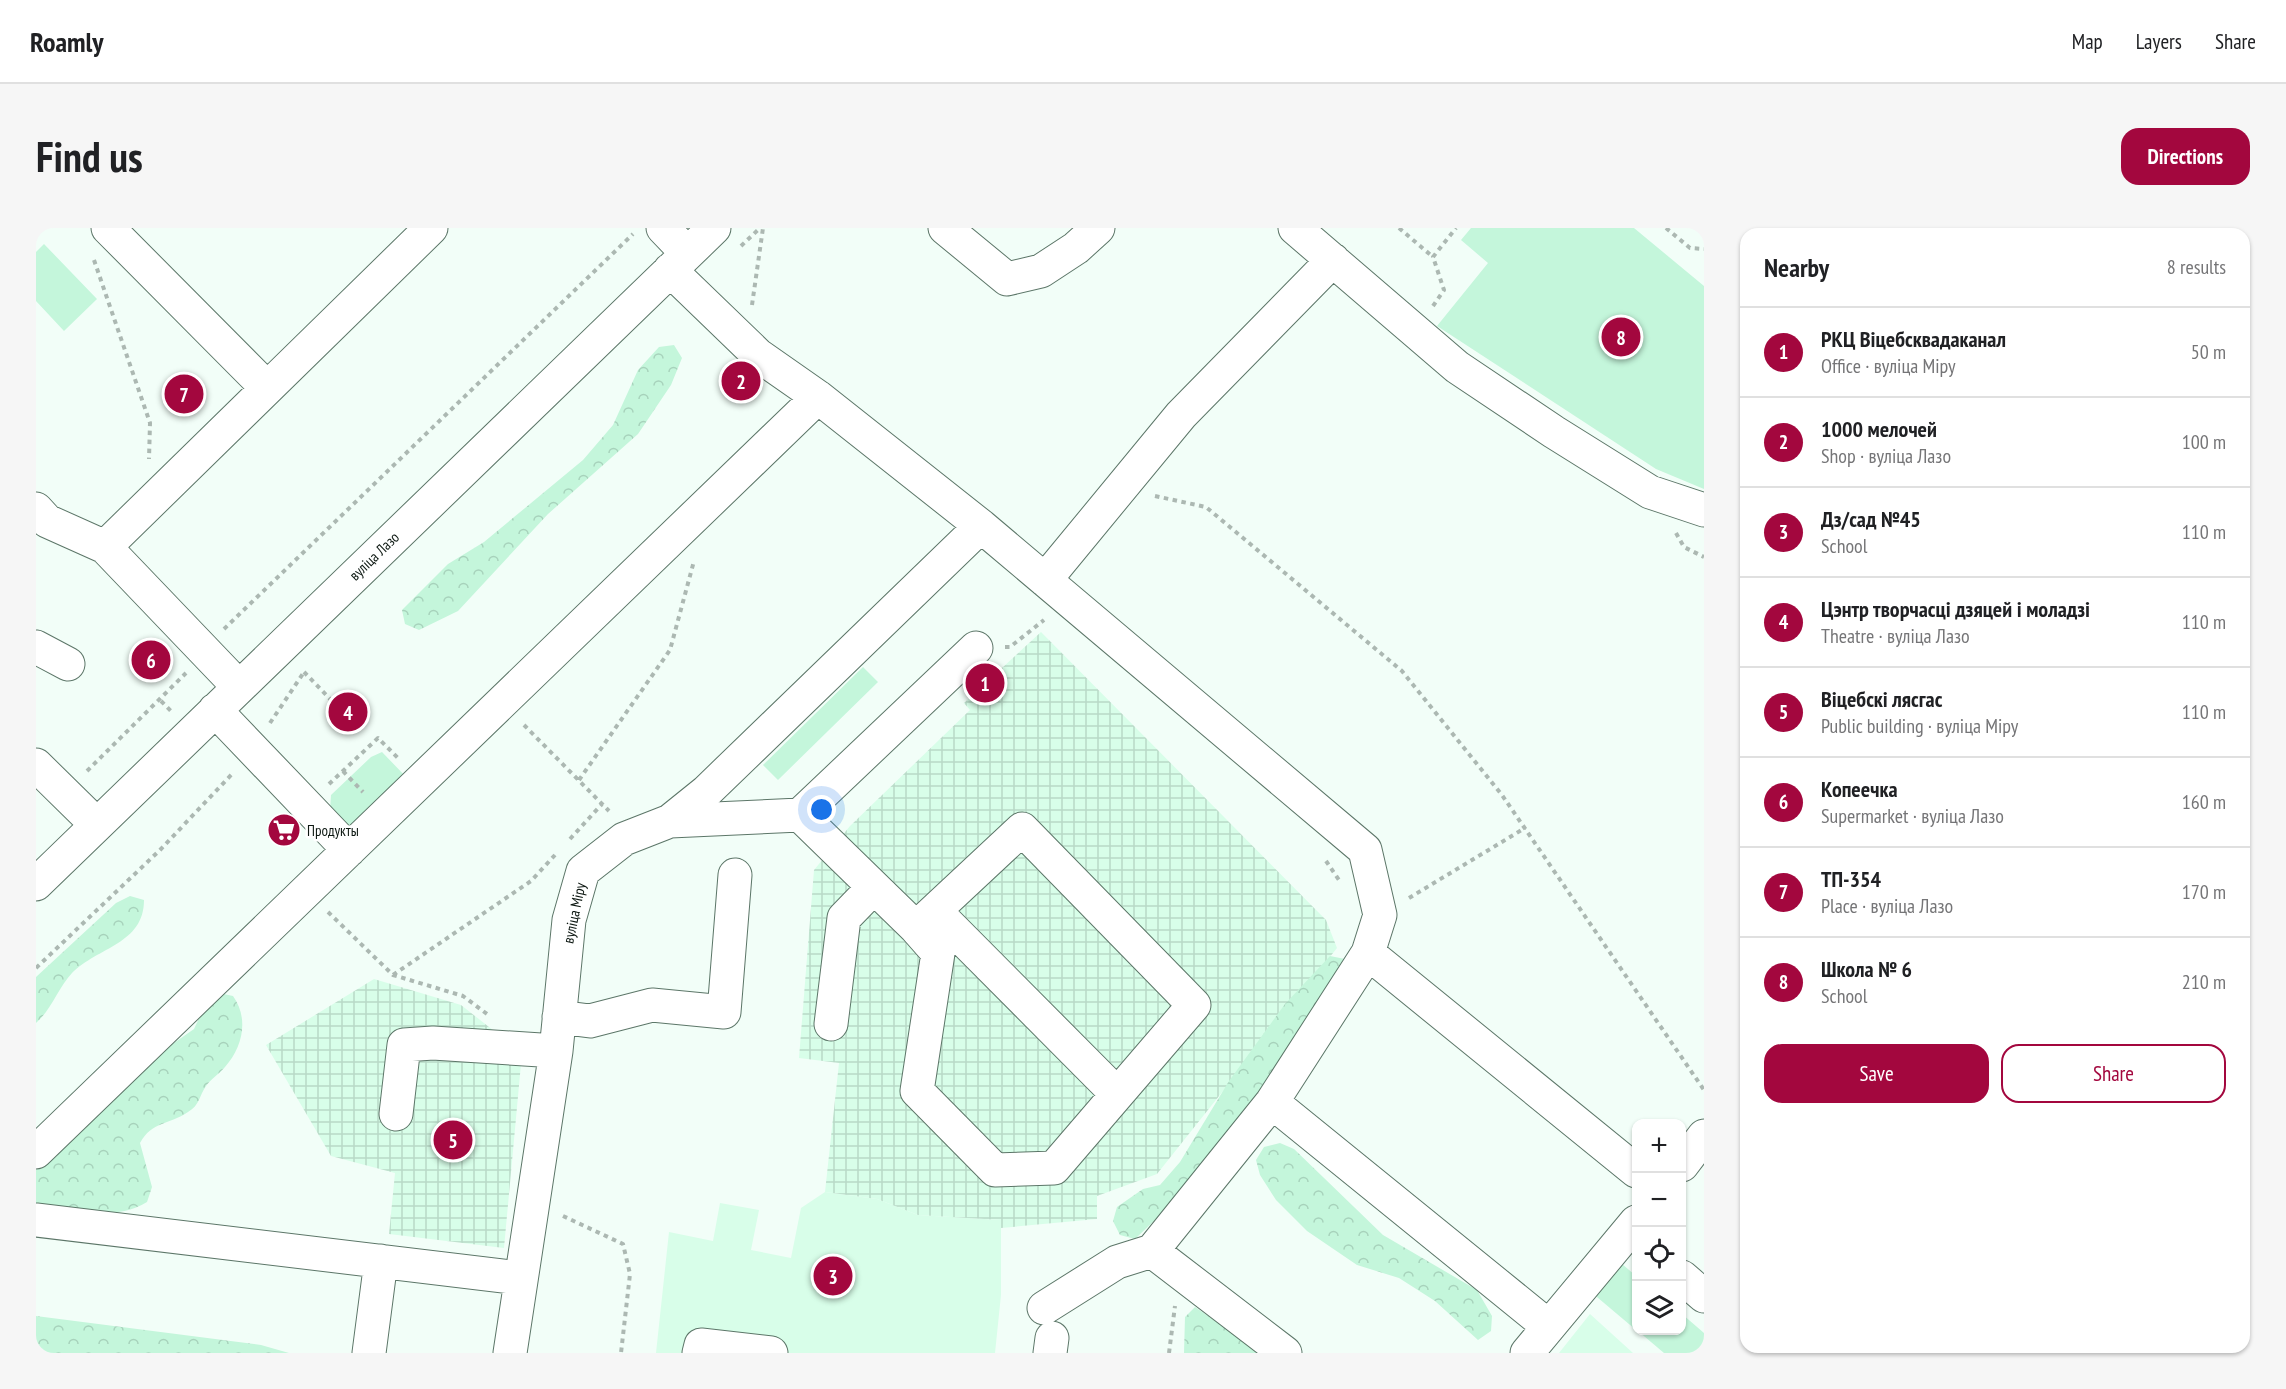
<!DOCTYPE html>
<meta charset="utf-8">
<style>
:root{--surface:#fff;--page:#f6f6f6;--text:#202124;--muted:#757577;--line:#e0e0e0;--accent:#a3073e}
body{margin:0;font-family:"PT Sans Narrow",sans-serif;background:var(--page);color:var(--text)}
.controls{position:absolute;right:18px;bottom:18px;display:grid;overflow:hidden;border-radius:12px;box-shadow:0 2px 4px #0004}
.controls button{width:54px;height:54px;display:grid;place-items:center;padding:0;border:0;border-bottom:2px solid var(--line);background:var(--surface);color:var(--text);font:30px sans-serif}
.you{position:absolute;left:786px;top:582px;width:21px;height:21px;margin:-15px;border:4px solid #fff;border-radius:50%;background:#1a73e8;box-shadow:0 0 0 9px #1a73e833}
.badge{display:grid;place-items:center;width:39px;height:39px;border-radius:50%;background:var(--accent);color:#fff;font-size:20px;font-weight:700}
.pin{position:absolute;translate:-50% -50%;border:3px solid #fff;box-shadow:0 2px 6px #0006}
.list{margin:0;padding:0;list-style:none}
h2{display:flex;justify-content:space-between;align-items:center;height:78px;margin:0;padding:0 24px;font-size:26px}
h2 small{font-size:20px;font-weight:400;color:var(--muted)}
.list li{display:grid;grid-template-columns:39px 1fr auto;gap:18px;align-items:center;box-sizing:border-box;height:90px;padding:0 24px;border-top:2px solid var(--line)}
.list b{display:block;font-size:22px;white-space:nowrap}
.list p{margin:0;font-size:20px;white-space:nowrap;color:var(--muted)}
.list em{font-size:20px;font-style:normal;color:var(--muted)}
.actions{display:flex;gap:12px;padding:18px 24px}
.actions a{flex:1;padding:14px 0;border:2px solid var(--accent);border-radius:18px;text-align:center;font-size:21px;color:var(--accent)}
.actions .main{background:var(--accent);color:#fff}
.icon{flex:none;width:33px;height:33px;fill:none;stroke:currentColor;stroke-width:2;stroke-linecap:round;stroke-linejoin:round}
.map{position:relative;flex:none;width:1668px;height:1125px;overflow:hidden;border-radius:18px}
header{display:flex;align-items:center;gap:36px;box-sizing:border-box;height:84px;padding:0 30px;background:var(--surface);border-bottom:2px solid var(--line)}
header strong{font-size:28px}
nav{display:flex;gap:33px;margin-inline-start:auto;font-size:21px}
.intro{display:flex;align-items:center;justify-content:space-between;box-sizing:border-box;height:144px;padding:0 36px}
h1{margin:0;font-size:42px}
.button{padding:15px 27px;border-radius:18px;background:var(--accent);color:#fff;font-size:21px;font-weight:700}
main{display:flex;gap:36px;padding:0 36px}
aside{flex:1;background:var(--surface);border-radius:18px;box-shadow:0 2px 4px #0004}
.map>svg:first-child{display:block}
</style>
<header>
<strong>Roamly</strong>
<nav><a>Map</a><a>Layers</a><a>Share</a></nav>
</header>
<div class="intro"><h1>Find us</h1><a class="button">Directions</a></div>
<main>
<div class="map">
<svg width="1668" height="1125" viewBox="0 0 1668 1125">
<defs>
<pattern id="industrial-grid" width="8" height="8" patternUnits="userSpaceOnUse" patternTransform="scale(1.5)"><rect width="8" height="8" fill="#d8fee9"/><path d="M0 4h8M4 0v8" fill="none" stroke="#b8d9c7"/></pattern>
<pattern id="forest-crowns" width="20" height="18" patternUnits="userSpaceOnUse" patternTransform="scale(1.5)"><rect width="20" height="18" fill="#c4f6db"/><path d="M2 6a3 3 0 1 1 6 0M12 15a3 3 0 1 1 6 0" fill="none" stroke="#a7d2bb"/></pattern>
</defs>
<rect width="100%" height="100%" fill="#f2fef8"/>
<path fill="#d8fee9" d="M789,964L841,971L882,987L965,992V1067L959,1125H620L633,1004L677,1013L684,975L723,982L715,1022L755,1030L765,980Z
M1554,1086L1597,1125H1523Z"/>
<path fill="url(#industrial-grid)" d="M1005,404L1290,692L1301,720L1121,946L1061,968V991L965,1000V992L882,987L841,971L789,964L803,835L763,830L778,642L814,598L934,482L928,475Z
M338,751L425,777L486,825L468,1020L353,1006L359,945L295,928L230,817Z"/>
<path fill="#c4f6db" d="M1435,0H1598L1668,58V261L1620,241L1401,98L1452,35L1425,12Z
M8,16L61,71L28,103L0,73V24Z
M827,439L842,454L742,552L727,537Z
M346,524L373,552L312,601L294,583L295,567L335,529Z
M1585,1035L1600,1048V1102L1555,1064Z
M1646,1086L1668,1105V1125H1628L1602,1103L1646,1102Z"/>
<path fill="url(#forest-crowns)" d="M638,117L646,130L635,157L602,206L512,286L422,383L383,402L369,396L366,382L412,336L448,314L547,232L577,197L602,142L623,119Z
M94,668L108,672C108,716 62,719 36,745C22,760 16,781 0,795V749L80,675Z
M1294,728L1309,731L1312,745L1304,757L1142,970L1099,1011L1084,1007L1077,993L1081,979L1107,961L1124,957L1144,934L1193,853L1249,776Z
M183,765L197,768C213,790 207,819 189,839C183,846 175,851 170,858C163,868 164,877 152,884C133,897 116,893 104,915L116,959L111,974C80,993 38,984 4,978L0,976V942L17,916L95,845L158,801L171,773Z
M1244,915L1258,921L1347,1007L1441,1062L1456,1088L1455,1103L1442,1112L1399,1073L1363,1050L1321,1037L1271,1003L1240,972L1224,947L1220,932L1228,919Z
M1159,1079L1220,1121L1222,1125H1148L1149,1089Z
M0,1088L225,1117L253,1125H0Z"/>
<g fill="none" stroke-linecap="round" stroke-linejoin="round">
<g stroke="#5c7668" stroke-width="35">
<path id="minor" d="M72,0L231,160
M627,0L651,25
M909,0L971,51L1005,43L1040,20L1062,0
M1259,0L1421,139L1518,204L1614,264L1668,282
M634,42L722,127L782,169L945,298L1329,622L1344,687L1332,725L1236,874L1116,1023L1081,1034L1008,1080
M0,281L11,293L69,319
M1009,352L1145,187L1297,32
M0,419L32,436
M203,459L69,319L395,0
M179,482L313,622
M0,537L61,597
M764,587L880,700L986,601L1158,777L1018,940L959,942L881,863L902,725L880,700
M634,593L670,564L945,298
M0,656L678,0
M899,683L1081,866
M1332,725L1600,943
M523,789L554,793L616,777L688,784L699,647
M795,796L808,690L838,659
M1236,874L1512,1098
M360,886L368,817L397,815L520,823
M0,924L782,169
M1646,937L1668,908
M0,992L484,1050
M1116,1023L1249,1125
M1646,1049L1668,1068
M333,1125L345,1033
M474,1125L520,823L533,692L547,643L588,611L634,593L764,587L940,420
M663,1125L665,1117L735,1125
M1014,1125L1016,1110
M1491,1125L1600,994"/>
</g>
<path stroke="#acb8b2" stroke-width="4" stroke-dasharray="4.5 4.5" stroke-linecap="butt" d="M1363,0L1397,29
M1630,0L1654,20L1668,21
M705,18L724,0
M58,32L114,195L113,231
M716,77L727,0
M1397,78L1408,62L1397,29L1420,0
M1119,268L1170,279L1366,443L1466,567L1668,862
M1640,305L1648,319L1668,329
M188,401L597,6
M969,419H974L1008,392
M268,444L295,472
M125,473L136,484
M234,495L268,444
M488,497L573,583
M51,543L150,445
M307,543L327,564
M543,552L634,422L658,333
M293,556L342,510L363,531
M534,611L566,576
M1290,633L1303,652
M1373,670L1489,600
M292,684L357,747L427,768L451,786
M0,740L124,622L196,546L194,544
M357,747L495,653L519,627
M527,988L587,1016L594,1046L585,1125
M1133,1125L1139,1078"/>
<use href="#minor" stroke="#fff" stroke-width="33"/>
</g>
<defs>
<g id="supermarket-disc" transform="scale(1.725)"><circle r="9.5" fill="#a3073e" stroke="#fff"/><path d="M-6-5.5h2.5l.6 2H6L4.5 2H-2.5L-4.4-4H-6ZM-1.5 3.2a1.3 1.3 0 1 0 .1 0ZM3 3.2a1.3 1.3 0 1 0 .1 0Z" fill="#fff"/></g>
</defs>
<g fill-rule="evenodd">
<use href="#supermarket-disc" x="248" y="602"/>
</g>
<g text-anchor="middle" dominant-baseline="central" stroke-width="5" stroke-linejoin="round" paint-order="stroke">
<g font-size="15" fill="#0c1711" stroke="#fff">
<text transform="translate(338 328) rotate(-44)">вуліца Лазо</text>
<text transform="translate(538 685) rotate(-78)">вуліца Міру</text>
</g>
<g font-size="15" fill="#0c1711" stroke="#fff" text-anchor="start">
<text x="271" y="602">Продукты</text>
</g>
</g>
</svg>
<div class="controls">
<button>+</button>
<button>−</button>
<button><svg class="icon" aria-label="locate" viewBox="0 0 24 24"><circle cx="12" cy="12" r="6"/><path d="M12 2v4M12 18v4M2 12h4M18 12h4"/></svg></button>
<button><svg class="icon" aria-label="layers" viewBox="0 0 24 24"><path d="M12 4l9 5-9 5-9-5zM3 14l9 5 9-5"/></svg></button>
</div>
<div class="you"></div>
<div class="pin badge" style="left:949px;top:455px">1</div>
<div class="pin badge" style="left:705px;top:153px">2</div>
<div class="pin badge" style="left:797px;top:1048px">3</div>
<div class="pin badge" style="left:312px;top:484px">4</div>
<div class="pin badge" style="left:417px;top:912px">5</div>
<div class="pin badge" style="left:115px;top:432px">6</div>
<div class="pin badge" style="left:148px;top:166px">7</div>
<div class="pin badge" style="left:1585px;top:109px">8</div>
</div>
<aside>
<h2>Nearby<small>8 results</small></h2>
<ul class="list">
<li><span class="badge">1</span><div><b>РКЦ Віцебсквадаканал</b><p>Office · вуліца Міру</p></div><em>50 m</em></li>
<li><span class="badge">2</span><div><b>1000 мелочей</b><p>Shop · вуліца Лазо</p></div><em>100 m</em></li>
<li><span class="badge">3</span><div><b>Дз/сад №45</b><p>School</p></div><em>110 m</em></li>
<li><span class="badge">4</span><div><b>Цэнтр творчасці дзяцей і моладзі</b><p>Theatre · вуліца Лазо</p></div><em>110 m</em></li>
<li><span class="badge">5</span><div><b>Віцебскі лясгас</b><p>Public building · вуліца Міру</p></div><em>110 m</em></li>
<li><span class="badge">6</span><div><b>Копеечка</b><p>Supermarket · вуліца Лазо</p></div><em>160 m</em></li>
<li><span class="badge">7</span><div><b>ТП-354</b><p>Place · вуліца Лазо</p></div><em>170 m</em></li>
<li><span class="badge">8</span><div><b>Школа № 6</b><p>School</p></div><em>210 m</em></li>
</ul>
<div class="actions"><a class="main">Save</a><a>Share</a></div>
</aside>
</main>
